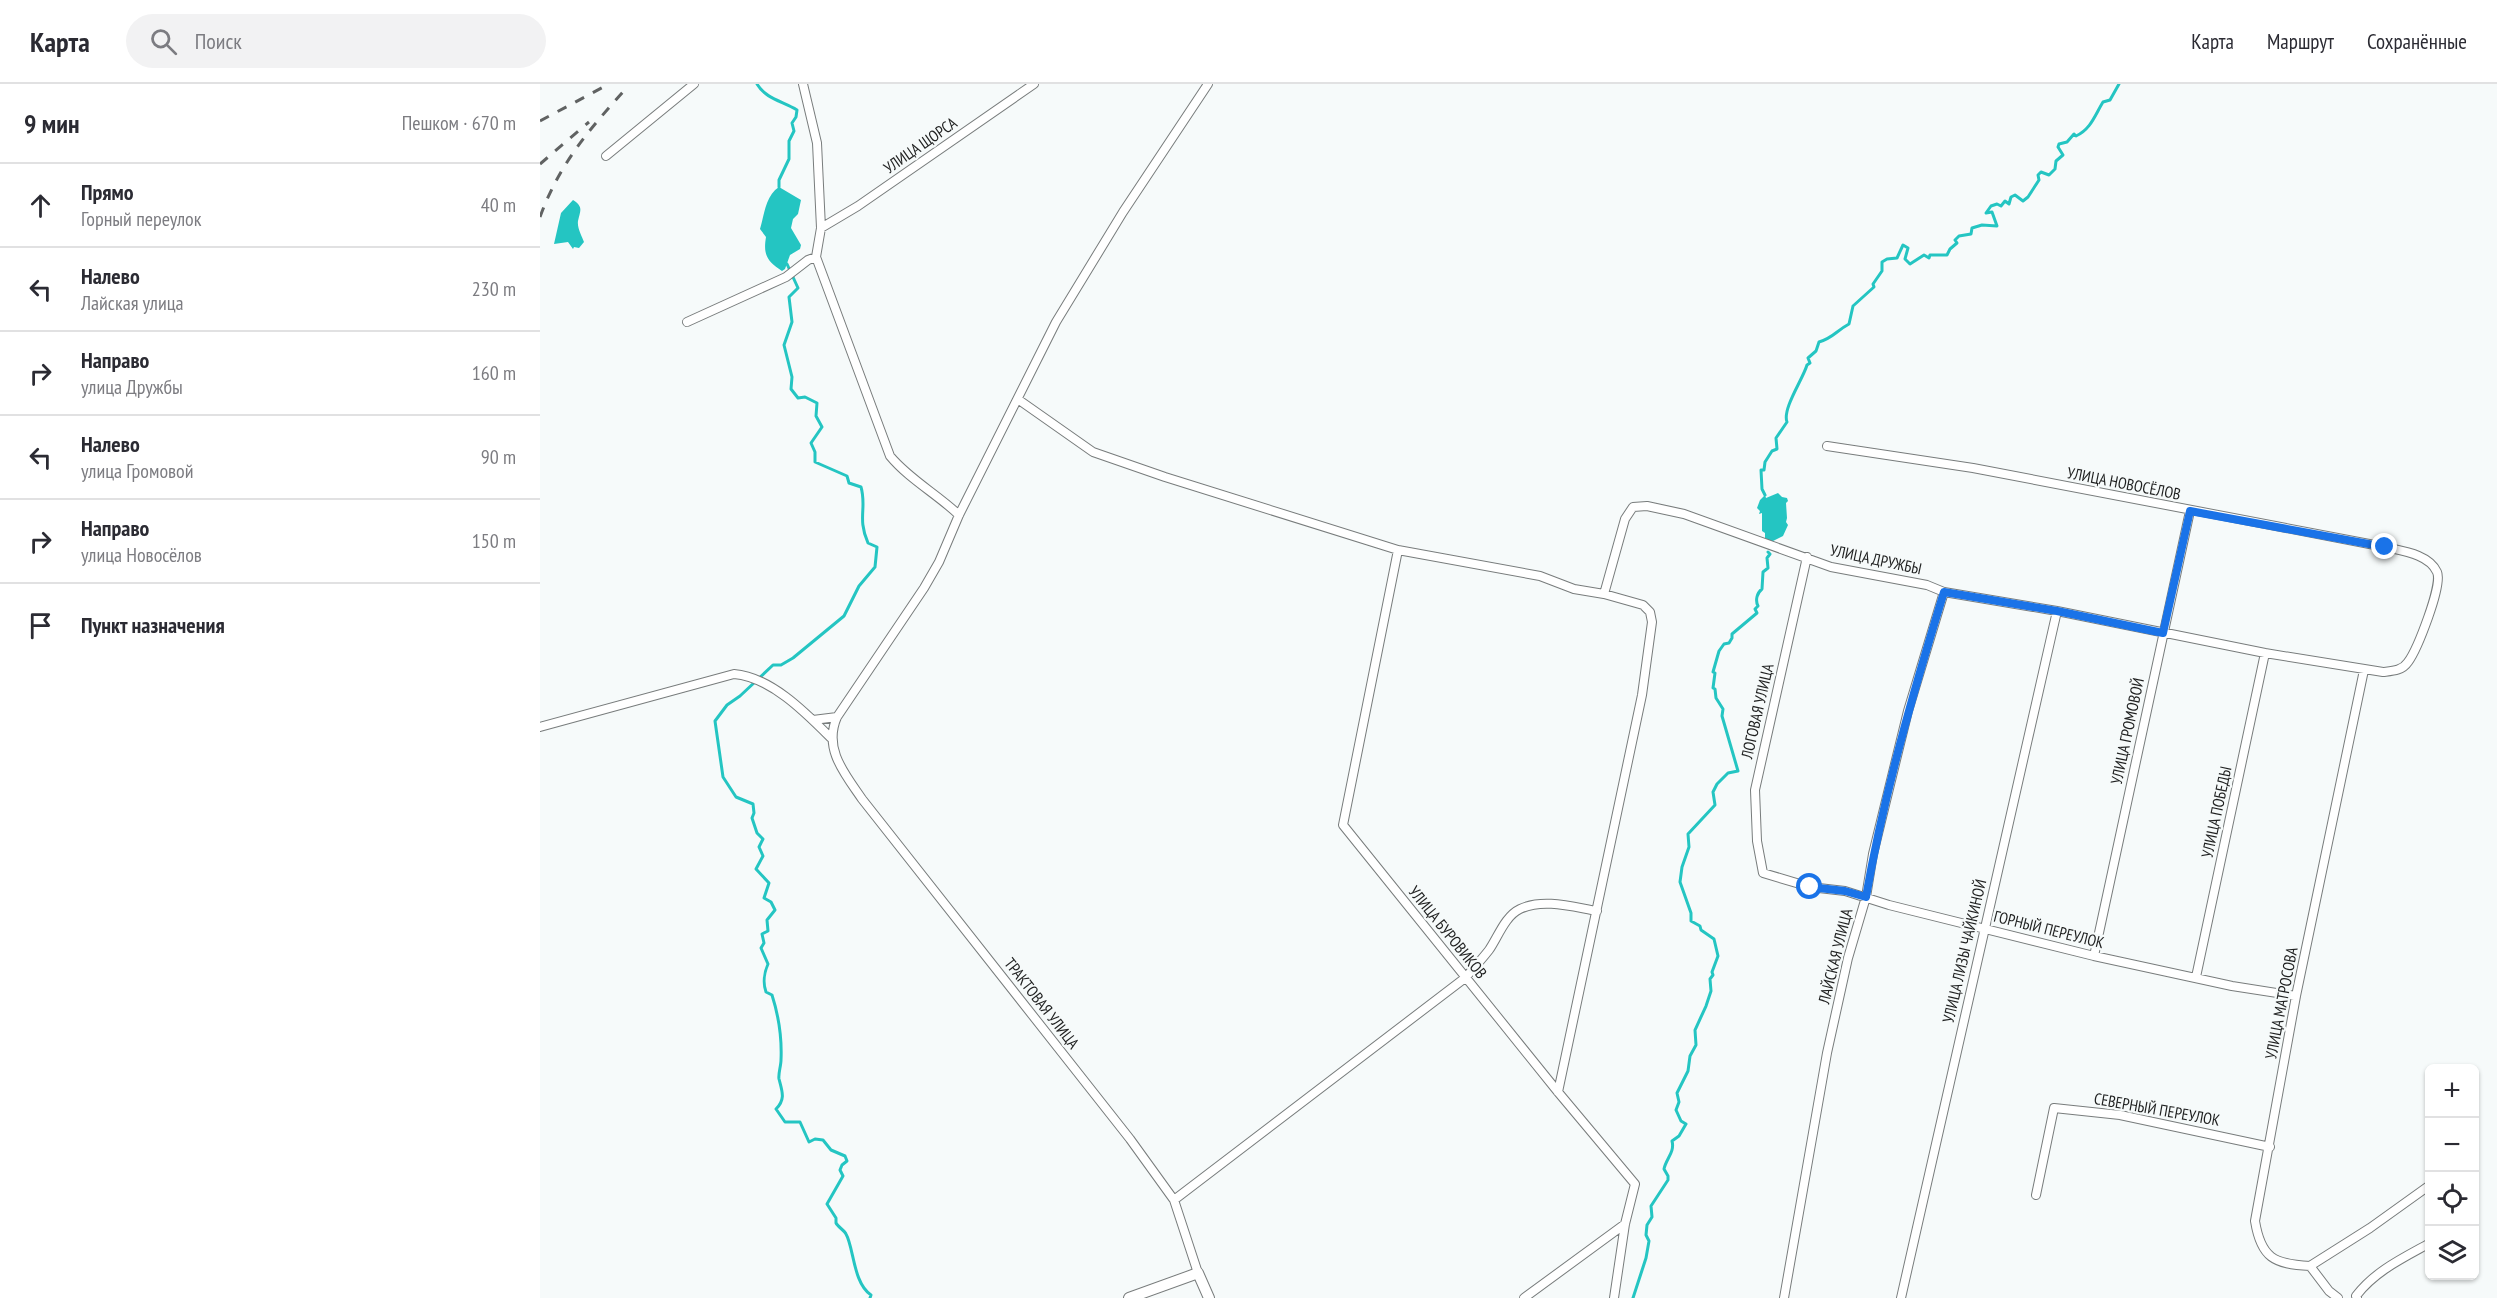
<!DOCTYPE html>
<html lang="ru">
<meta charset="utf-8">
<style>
:root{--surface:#fff;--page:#f2f2f3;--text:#2b2b33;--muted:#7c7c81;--line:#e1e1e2}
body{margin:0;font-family:"PT Sans Narrow",sans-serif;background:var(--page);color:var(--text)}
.controls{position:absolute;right:18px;bottom:18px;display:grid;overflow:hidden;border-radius:9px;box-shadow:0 2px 4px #0004}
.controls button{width:54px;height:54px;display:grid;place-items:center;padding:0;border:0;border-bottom:2px solid var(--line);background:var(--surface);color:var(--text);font:30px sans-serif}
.stop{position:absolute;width:18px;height:18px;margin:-14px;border:4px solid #1a73e8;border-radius:50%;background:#fff}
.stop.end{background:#1a73e8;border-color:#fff;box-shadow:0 2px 6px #0008}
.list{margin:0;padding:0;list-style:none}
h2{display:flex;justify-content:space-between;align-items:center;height:78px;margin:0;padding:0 24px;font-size:26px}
h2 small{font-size:20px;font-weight:400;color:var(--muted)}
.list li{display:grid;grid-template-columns:39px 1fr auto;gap:18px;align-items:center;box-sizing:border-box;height:84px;padding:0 24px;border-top:2px solid var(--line)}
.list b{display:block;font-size:22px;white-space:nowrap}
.list p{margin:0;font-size:20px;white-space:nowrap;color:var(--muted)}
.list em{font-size:20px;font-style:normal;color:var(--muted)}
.icon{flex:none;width:33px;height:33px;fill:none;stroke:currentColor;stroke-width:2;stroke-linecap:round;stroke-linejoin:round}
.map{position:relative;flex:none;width:1957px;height:1214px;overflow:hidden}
header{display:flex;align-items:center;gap:36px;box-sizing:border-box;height:84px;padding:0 30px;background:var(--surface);border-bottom:2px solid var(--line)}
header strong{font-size:28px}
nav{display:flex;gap:33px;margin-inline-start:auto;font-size:21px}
.search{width:420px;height:54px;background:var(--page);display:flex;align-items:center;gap:15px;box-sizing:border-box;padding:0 21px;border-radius:33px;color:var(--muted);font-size:22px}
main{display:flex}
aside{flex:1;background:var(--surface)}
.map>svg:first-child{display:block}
</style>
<header>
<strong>Карта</strong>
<div class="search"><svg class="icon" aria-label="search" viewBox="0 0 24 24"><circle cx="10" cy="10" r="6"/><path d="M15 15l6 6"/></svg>Поиск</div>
<nav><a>Карта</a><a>Маршрут</a><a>Сохранённые</a></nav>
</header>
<main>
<aside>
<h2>9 мин<small>Пешком · 670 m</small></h2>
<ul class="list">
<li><svg class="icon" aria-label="ahead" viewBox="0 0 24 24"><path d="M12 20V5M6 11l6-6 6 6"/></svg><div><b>Прямо</b><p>Горный переулок</p></div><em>40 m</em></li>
<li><svg class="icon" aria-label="left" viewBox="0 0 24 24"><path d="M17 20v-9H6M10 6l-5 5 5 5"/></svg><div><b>Налево</b><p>Лайская улица</p></div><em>230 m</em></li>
<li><svg class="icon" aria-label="right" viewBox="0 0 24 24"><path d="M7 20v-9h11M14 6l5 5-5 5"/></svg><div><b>Направо</b><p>улица Дружбы</p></div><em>160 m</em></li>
<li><svg class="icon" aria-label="left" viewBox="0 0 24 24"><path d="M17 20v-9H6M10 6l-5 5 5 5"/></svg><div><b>Налево</b><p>улица Громовой</p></div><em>90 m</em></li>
<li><svg class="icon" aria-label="right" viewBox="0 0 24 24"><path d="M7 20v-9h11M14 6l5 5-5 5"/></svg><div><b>Направо</b><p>улица Новосёлов</p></div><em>150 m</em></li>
<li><svg class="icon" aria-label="arrive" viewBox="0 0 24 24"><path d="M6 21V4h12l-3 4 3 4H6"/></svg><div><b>Пункт назначения</b></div></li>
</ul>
</aside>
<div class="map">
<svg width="1957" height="1214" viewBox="0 0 1957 1214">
<rect width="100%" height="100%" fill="#f6fafa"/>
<path fill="#24c5c2" d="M239,103L261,116L258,130L253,135L251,144L261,161L260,165L250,171L245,185L242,187C227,177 223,171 226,153L220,145C224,133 225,112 239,103Z
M33,116C44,123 40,127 38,137C37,144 42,152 44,158L39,164L34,163L33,165L28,158L14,160L21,129Z
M1238,409L1242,413L1247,414L1248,417L1246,419L1247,434L1246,438L1248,441L1243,452L1231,458L1225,454V449L1222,447V429L1219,430L1220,427L1217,424L1220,416L1225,411L1226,414Z"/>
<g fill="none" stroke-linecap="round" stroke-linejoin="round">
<path stroke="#24c5c2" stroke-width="3" d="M217,0C226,15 242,17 257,26L256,33L252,39L254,47L249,57V75L239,96V103
M247,180L258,204L249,213L252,238L244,261L252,293L251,305L258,314L265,313L277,319L276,332L282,343L271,359L275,368V378L307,392L309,399L321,403C327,424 317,434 328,459L337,463L335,483L319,502L304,532L253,574L241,581H233L200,612L187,621L175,637L183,693L196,713L213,720L214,729L212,734L217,749L223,755L219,763L223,772L216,785L229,799L224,814L231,818L235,826L227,836L228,847L222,850L224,859L221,864L228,880C224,889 223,900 226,908L232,911C239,933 242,954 241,976C241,982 238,990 239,995C242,1007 246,1015 236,1025L245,1038H260L269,1058L275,1055L283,1056L291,1066L305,1072L307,1077L302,1081L300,1086L303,1092L287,1120L296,1134V1139C298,1143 304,1146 306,1150C314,1164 313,1199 331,1211L330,1214
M1225,411L1222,405L1221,386H1224L1225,378L1232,367L1237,365L1236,354L1247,338C1242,325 1263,295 1267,281L1270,279L1268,274L1276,267L1279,258C1293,254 1296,247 1309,240L1313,222L1334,203L1333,200L1342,187V178L1347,175L1357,174L1363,161L1368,164L1365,175L1370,180L1384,171L1389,174L1390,171H1407L1410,165L1417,159L1415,156L1419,152L1431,150L1432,144L1442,141L1457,142L1452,128L1446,129L1451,122L1457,120L1461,122L1465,117L1469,120L1471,113L1475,111L1483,117L1488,113L1499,96L1498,91L1501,88L1509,91L1515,85L1516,77L1523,71L1518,63L1519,60L1527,58L1534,50L1536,52C1551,45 1555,31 1563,18L1570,16L1579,0
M1093,1214L1106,1174L1109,1157L1106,1151L1107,1141L1112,1133L1111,1122L1128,1096V1092L1124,1085C1126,1075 1135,1068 1132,1057L1139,1052L1146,1040L1141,1037L1136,1026L1139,1018L1137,1009L1148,987L1150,972L1156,961L1155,946L1166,922L1171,907L1170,895L1173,891L1172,888L1178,872L1174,855L1161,846L1160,842L1151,837V829L1140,798L1142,783L1149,763L1148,750L1175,721L1173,708L1177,700L1188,689L1198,687L1182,632L1183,625L1176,614L1175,605L1173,604L1175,589L1173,588L1179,567L1184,560L1189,559L1192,554V550L1217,529L1215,525L1218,522C1215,516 1217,509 1222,505L1223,488L1228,484L1227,474L1230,470L1228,468"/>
<g stroke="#787c7c" stroke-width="10">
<path id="minor" d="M263,0L277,59L281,144L276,173L350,372C369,395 397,410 419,431
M66,72L154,0
M281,144L318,122L494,0
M147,238L246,193L268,176L276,173
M479,316L553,368L625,393L858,466L1000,492L1034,505L1064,510L1103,521L1110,528L1112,538L1102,611L1018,1008
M858,466L803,741L1018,1008L1095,1100L1085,1140L1074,1214
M1267,473L1215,706L1217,757L1223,789L1270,803L1305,807L1349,821L1554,872L1692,902L1756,912
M1064,510L1085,435L1093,423L1107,422L1144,430L1291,483L1387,501L1404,508L1517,527L1725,569L1843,588C1852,587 1862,587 1868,578C1877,566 1903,501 1897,488C1889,470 1862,467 1845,463L1433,384L1287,362
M273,636L297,633
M0,643L194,590C231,593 266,629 291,654
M1554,872L1650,427
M1656,893L1725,569
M1496,1111L1514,1024L1580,1031L1730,1063
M634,1116L925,894C933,885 942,875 949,866C958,853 965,832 980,825C1003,814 1033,823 1057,827
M1770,1182L1830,1144L1890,1101
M658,1189L634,1116L590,1055L322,715C305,690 283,665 297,633L384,504L399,478L419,431L516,238L583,128L668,0
M984,1214L1085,1140
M1244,1214L1287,969L1308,874L1326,813L1333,770L1368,627L1404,508
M1361,1214L1517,527
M1798,1214L1789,1207L1770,1182C1734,1180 1721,1174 1715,1137L1756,912L1824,586
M1817,1214L1816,1212C1835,1187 1863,1174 1890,1159"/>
</g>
<g stroke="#787c7c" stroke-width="12">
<path id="tertiary" d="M589,1214L658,1189L669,1214"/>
</g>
<use href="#minor" stroke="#fff" stroke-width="8"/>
<use href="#tertiary" stroke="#fff" stroke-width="10"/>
<path stroke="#606262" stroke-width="3" stroke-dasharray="10 10" stroke-linecap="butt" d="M0,37L69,0
M0,80L49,38
M0,133C19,81 47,48 83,8"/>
</g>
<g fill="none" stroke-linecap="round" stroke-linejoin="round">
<path stroke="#1a73e8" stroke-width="8" d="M1270,803L1305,807L1326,813C1344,710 1373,609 1404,508L1517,527L1623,549L1650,427L1845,463"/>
</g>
<g text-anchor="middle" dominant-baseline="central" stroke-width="4.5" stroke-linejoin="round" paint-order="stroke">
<g font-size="16" fill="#1f2020" stroke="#f6fafa">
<text transform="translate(380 61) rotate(-35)">УЛИЦА ЩОРСА</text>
<text transform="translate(1584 399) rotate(11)">УЛИЦА НОВОСЁЛОВ</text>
<text transform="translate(1336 475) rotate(12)">УЛИЦА ДРУЖБЫ</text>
<text transform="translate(1217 627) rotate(-77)">ЛОГОВАЯ УЛИЦА</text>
<text transform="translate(1587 647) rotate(-78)">УЛИЦА ГРОМОВОЙ</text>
<text transform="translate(1676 728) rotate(-78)">УЛИЦА ПОБЕДЫ</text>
<text transform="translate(1509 845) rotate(14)">ГОРНЫЙ ПЕРЕУЛОК</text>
<text transform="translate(908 848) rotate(51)">УЛИЦА БУРОВИКОВ</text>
<text transform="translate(1424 867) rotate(-77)">УЛИЦА ЛИЗЫ ЧАЙКИНОЙ</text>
<text transform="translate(1295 872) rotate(-76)">ЛАЙСКАЯ УЛИЦА</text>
<text transform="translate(502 919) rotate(52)">ТРАКТОВАЯ УЛИЦА</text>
<text transform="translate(1741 919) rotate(-79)">УЛИЦА МАТРОСОВА</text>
<text transform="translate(1617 1025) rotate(10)">СЕВЕРНЫЙ ПЕРЕУЛОК</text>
</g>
</g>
</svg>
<div class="controls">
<button>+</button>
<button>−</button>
<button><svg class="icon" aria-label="locate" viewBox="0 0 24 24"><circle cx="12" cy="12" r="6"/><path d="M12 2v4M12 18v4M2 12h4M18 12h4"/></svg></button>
<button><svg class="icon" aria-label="layers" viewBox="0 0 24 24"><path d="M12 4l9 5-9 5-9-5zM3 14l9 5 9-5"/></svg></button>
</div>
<div class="stop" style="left:1270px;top:803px"></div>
<div class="stop end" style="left:1845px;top:463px"></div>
</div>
</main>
